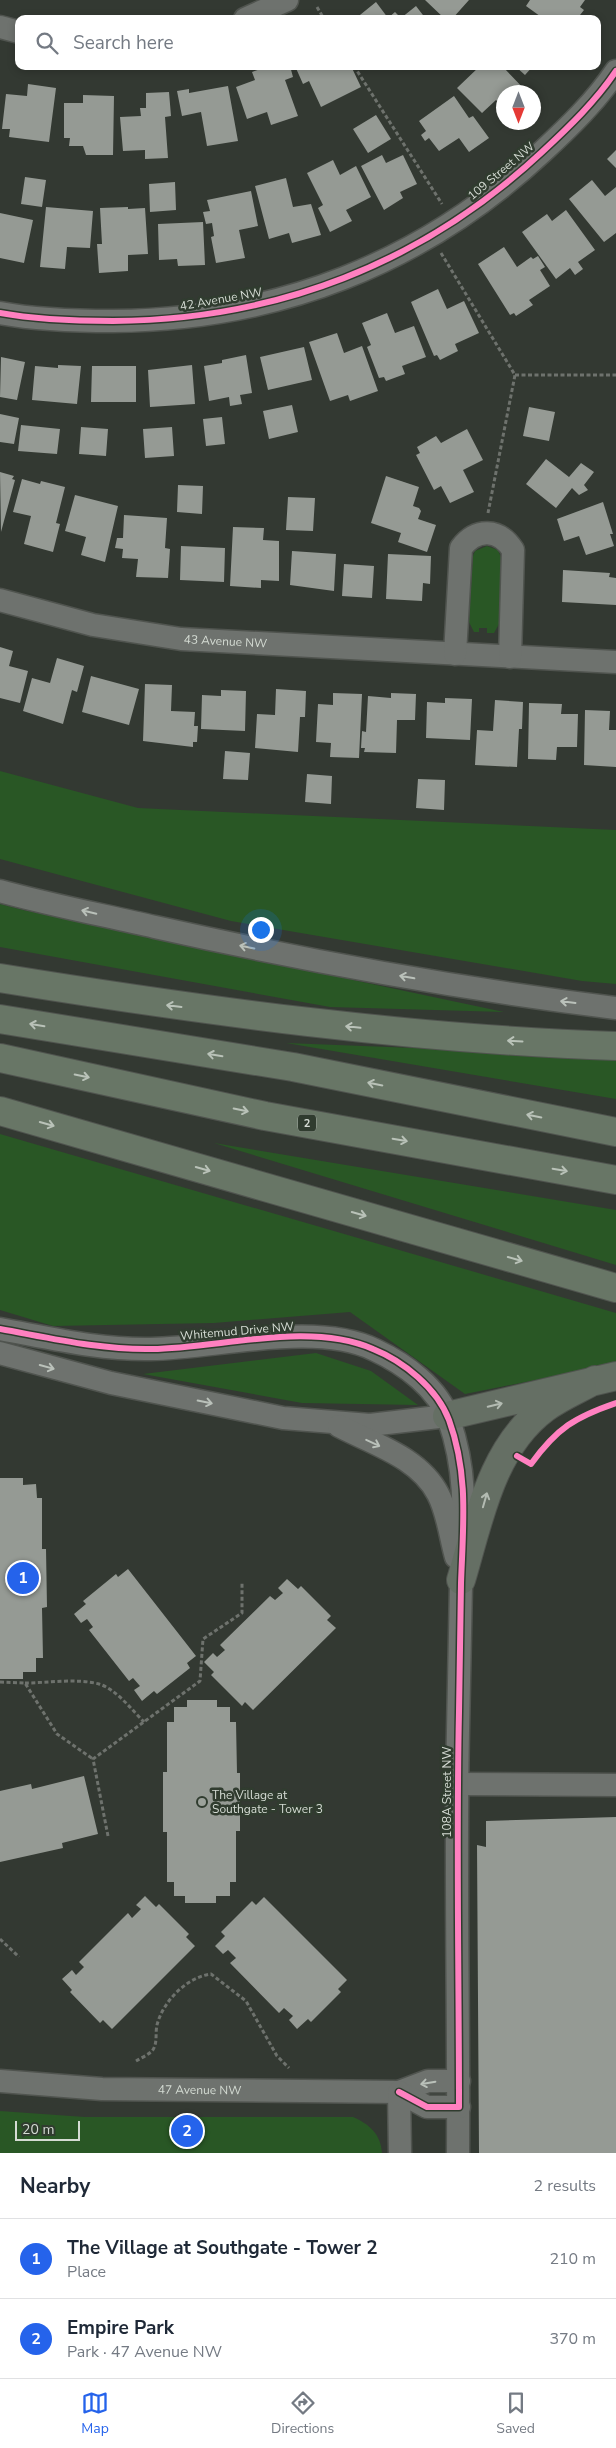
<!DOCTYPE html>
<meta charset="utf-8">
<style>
:root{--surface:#fff;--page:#f2f2f3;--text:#1f2937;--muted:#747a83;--line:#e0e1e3;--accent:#2563eb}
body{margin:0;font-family:"Nunito Sans",sans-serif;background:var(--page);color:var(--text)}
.compass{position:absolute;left:496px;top:85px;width:45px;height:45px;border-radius:50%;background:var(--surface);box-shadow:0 2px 8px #0003;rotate:180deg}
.scale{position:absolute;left:15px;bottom:12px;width:65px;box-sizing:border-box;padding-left:5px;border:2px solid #d4dbd3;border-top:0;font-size:14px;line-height:18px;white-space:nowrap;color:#d4dbd3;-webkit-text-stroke:4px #303c2f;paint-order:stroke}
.you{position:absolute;left:260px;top:929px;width:18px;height:18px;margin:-12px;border:4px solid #fff;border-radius:50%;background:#1a73e8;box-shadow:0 0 0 8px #1a73e833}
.badge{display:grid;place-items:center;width:32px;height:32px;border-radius:50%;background:var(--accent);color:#fff;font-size:16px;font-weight:700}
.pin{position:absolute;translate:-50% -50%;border:2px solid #fff;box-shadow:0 1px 5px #0006}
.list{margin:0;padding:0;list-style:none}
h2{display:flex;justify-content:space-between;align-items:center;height:65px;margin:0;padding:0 20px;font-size:21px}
h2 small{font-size:16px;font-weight:400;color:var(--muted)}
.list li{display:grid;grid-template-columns:32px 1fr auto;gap:15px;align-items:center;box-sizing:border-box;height:80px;padding:0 20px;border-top:1px solid var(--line)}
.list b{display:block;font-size:19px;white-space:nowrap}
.list p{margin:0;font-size:16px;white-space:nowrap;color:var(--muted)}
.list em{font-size:16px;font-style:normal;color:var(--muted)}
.icon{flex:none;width:28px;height:28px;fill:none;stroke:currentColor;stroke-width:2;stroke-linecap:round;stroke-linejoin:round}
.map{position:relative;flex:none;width:616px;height:2153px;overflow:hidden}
.search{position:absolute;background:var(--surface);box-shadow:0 2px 8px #0003;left:15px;right:15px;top:15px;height:55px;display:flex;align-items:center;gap:12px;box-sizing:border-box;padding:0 18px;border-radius:10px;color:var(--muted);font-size:19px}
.sheet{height:225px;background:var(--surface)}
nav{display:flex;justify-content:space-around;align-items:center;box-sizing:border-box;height:70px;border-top:1px solid var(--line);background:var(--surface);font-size:14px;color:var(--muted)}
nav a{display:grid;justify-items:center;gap:2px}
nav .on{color:var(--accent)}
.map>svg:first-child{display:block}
</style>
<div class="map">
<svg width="616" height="2153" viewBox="0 0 616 2153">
<rect width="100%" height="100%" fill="#333932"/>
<path fill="#295725" d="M487,546L498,550L502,560L499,624L494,633H487V628H479V632H474L469,622L473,556L475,551Z
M0,771L138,808L616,830V984L582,981L231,921L0,859Z
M0,904L23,910L504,1012L330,1007L0,947Z
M286,1043L616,1056V1099Z
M0,1134L616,1313V1364L465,1394L350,1312L214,1323L53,1326L0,1310Z
M214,1143L616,1210V1265Z
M316,1353L371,1371L418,1405L302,1403L143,1374Z
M0,2111L85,2117H353C369,2124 381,2134 382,2153H0Z"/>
<path fill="#959a94" d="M425,0H469L452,19H445Z
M530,0H585L580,7L584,10L580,15L585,19H544L526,6Z
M376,2L388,18L395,12L401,18L416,6L426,19H355Z
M269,66H290L293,77L285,80L298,116L271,125L267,112L247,119L236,87L255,80L252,72Z
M295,66H351L361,87L321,107L309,81L303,84Z
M480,66H502L527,92H504V108L496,100L482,113L457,88Z
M515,66H533L525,75Z
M28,84L56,88L49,142L9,137L10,129H2L6,94L27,96Z
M228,86L238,141L207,146L201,112L182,116L177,91L189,89V93Z
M169,92L171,116L165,117L168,158L145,159V150L123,151L120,117L141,116L140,108H146V93Z
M83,95L114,96L113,155H86L83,146H69L70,138H64V103H83Z
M454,96L469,118L473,116L489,138L469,152L459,138L439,151L429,138L425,141L421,135L426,131L419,121Z
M376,115L391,139L368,153L353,129Z
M616,150V168L607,159Z
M382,155L386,163L403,155L417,184L400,192L403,198L384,210L361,166Z
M333,160L340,175L356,166L371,197L346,210L352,221L330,232L318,208L323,205L307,173Z
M25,177L46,180L42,207L21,204Z
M286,178L293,207L311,204L321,235L292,243L289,233L269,239L255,186Z
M592,180L605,196L616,187V233L604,242L569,199Z
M175,182L176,210L150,212L149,184Z
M251,191L258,226L239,230L245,258L216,263L211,237L214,236L212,223L206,224L203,212L210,211L207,200Z
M46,207L93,211L90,248L67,247L65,269L40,267Z
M128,207V209L145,208L148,254L128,255V271L99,273L97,244H102L100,208Z
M566,210L595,250L578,262L583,269L575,275L570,268L556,279L522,232L547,214L552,221Z
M0,213L33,220L24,263L0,258Z
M203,222L205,265L178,266L177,259L159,260L158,224Z
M504,247L517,267L531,257L533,259L538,256L545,267L540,270L550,286L529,300L533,305L516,316L514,313L510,315L478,264Z
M438,289L447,309L464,301L479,333L455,344L458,351L440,360L437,355L434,356L411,302Z
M387,313L395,333L414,326L426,357L402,366L405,374L386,381L384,377L379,378L367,347L371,345L362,323Z
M337,333L344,353L362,346L378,391L350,401L348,395L330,401L309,342Z
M304,347L312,380L268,390L260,357Z
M246,355L252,393L240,395L242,404L230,406L229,397L209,401L204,366L222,363V360Z
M1,357L25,362L17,400L0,397Z
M58,365L81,366L77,404L32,400L35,366L58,368Z
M192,365L195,404L150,407L148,370Z
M92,366H136V402H91Z
M292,405L298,432L269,439L263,411Z
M529,407L555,412L549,441L523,436Z
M0,414L19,418L14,444L0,442Z
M222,417L225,444L206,446L203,419Z
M21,425L60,429L57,454L18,451Z
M81,427L108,429L106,456L79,454Z
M172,427L174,456L145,458L143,429Z
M467,429L483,460L463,470L474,492L450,503L441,486L434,490L416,455L420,453L417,447L436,436L441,443Z
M546,459L569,477L581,463L594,472L584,485L588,490L579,495L572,488L556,508L526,484Z
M0,472L14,476L12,479L15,480L1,532Z
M386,476L419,487L413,506L419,508L421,511L418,519L436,525L427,552L398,542L401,533L371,523Z
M22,479L40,484L41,481L65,487L56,523L60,524L53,552L24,544L31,516L13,512Z
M178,485L203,486L202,514L177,512Z
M75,495L118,506L105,562L81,555L86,537L65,531Z
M288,497L315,498L313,531L286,530Z
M603,502L613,534H610L614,546L586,555L579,536L564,541L557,519Z
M124,515L167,518L165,548L170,549L168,578L136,577L138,559L122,558L123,549L115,548L117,538H123Z
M233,527L264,528L263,540L279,541V581L261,580V588L230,586Z
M181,546L225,548L224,582L180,580Z
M292,551L336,554L334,591L290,585Z
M388,554L431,556L430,584L423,583L422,601L386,599Z
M344,564L374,566L372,598L342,596Z
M563,570L610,573L609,577L616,578V605L562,602Z
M0,647L13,651L9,666L28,671L20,703L0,698Z
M57,658L84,666L77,692L72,690L63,724L23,711L32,678L50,683Z
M91,676L139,689L129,725L82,712Z
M145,684L172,685L171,711L195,712L194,726H198L197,742H193V747L143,741Z
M276,689L306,691L305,717H300L298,752L255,748L257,714L275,715Z
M221,690L246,691L245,731L201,729L202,695L221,696Z
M333,693L362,694L359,758L330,757L331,743L316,742L318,704L333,705Z
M391,693L416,694L415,720H397L396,753L364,752L365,748H361L362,731L366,732L368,696L391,698Z
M445,698L472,699L470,740L426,738L427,702L445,703Z
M495,700L523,702L522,729H519L517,767L475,765L477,730L493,731Z
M529,703L562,704L561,714H578L577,747H557L556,760L528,759Z
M585,710L610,711L609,730H616V767L584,765Z
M225,751L250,753L248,780L223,779Z
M307,774L332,776L331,804L305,802Z
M418,779L445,780L444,810L416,808Z
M0,1478H23V1485L36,1484L37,1498H42V1549H46L47,1607L42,1608L43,1658H36V1672H23V1679H0Z
M128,1569L196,1656L187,1663L190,1668L157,1694L154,1691L142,1701L134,1690L140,1686L133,1678L129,1681L89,1630L93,1627L87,1619L81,1623L74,1614L86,1604L83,1601L116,1574L118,1577Z
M287,1579L298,1589L301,1586L331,1616L327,1620L336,1628L253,1710L245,1702L242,1706L211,1675L214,1672L204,1662L213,1653L217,1657L225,1650L220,1645L270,1596L275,1600L283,1593L278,1588Z
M187,1700H217V1707H230V1722H236L237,1773H240V1831H236V1882H230V1896H216V1903H185V1896H174V1882H167V1832H163V1772H167V1722H174V1707H187Z
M84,1776L98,1834L62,1843L63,1848L0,1862V1791L31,1784L32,1789Z
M616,1817V2153H479L477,1845L486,1847V1821Z
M145,1896L156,1907L159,1904L189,1934L186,1937L195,1946L112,2029L103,2020L100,2023L70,1992L72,1990L62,1979L72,1970L76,1975L84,1967L79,1962L128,1913L132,1918L141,1909L136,1905Z
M264,1897L347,1980L338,1989L341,1992L311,2022L308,2019L297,2029L289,2020L293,2016L284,2008L279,2013L230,1963L236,1958L228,1950L223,1954L215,1946L225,1936L221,1932L252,1901L256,1905Z"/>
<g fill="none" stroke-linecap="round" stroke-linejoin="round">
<g stroke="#50544f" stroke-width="25">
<g id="minor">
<path d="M245,19L287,0"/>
<path d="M0,27L19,32"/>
<path d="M0,313C37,320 75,321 113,321C276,320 422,264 542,152C569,127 596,101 616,71"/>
<path id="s1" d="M0,600L93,625L181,639L616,662"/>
<path d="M455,654L461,548C476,528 499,528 513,550L510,657"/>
<path d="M0,891C51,905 103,915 155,927C307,961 461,989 616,1008"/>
<path d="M0,1329C50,1338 100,1350 151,1349C218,1348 315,1321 375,1350C405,1364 438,1388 449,1420C469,1477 463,1526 461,1584C460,1633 459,1682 458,1731C455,1871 459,2012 458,2153"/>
<path d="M0,1353L111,1383L283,1418L370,1425L447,1416"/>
<path d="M339,1426C373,1444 419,1457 438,1494C448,1513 450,1536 456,1557"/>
<path d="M457,1784L616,1785"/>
<path id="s2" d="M0,2081L102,2089L399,2092L428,2081H459"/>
<path d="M399,2092L427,2107H459"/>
<path d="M399,2092L400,2153"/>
</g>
</g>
<g stroke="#50544f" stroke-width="30">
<path id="major" d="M447,1416L616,1376
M461,1580C479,1520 491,1448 545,1408C560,1397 579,1389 595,1380"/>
</g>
<g stroke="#50544f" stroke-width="30">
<path id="highway" d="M0,978C204,1011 409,1039 616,1046
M0,1019L293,1067L616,1132
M0,1058L265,1116L616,1180
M0,1111L616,1288"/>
</g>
<path stroke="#6e726d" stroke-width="3" stroke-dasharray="4 2.5" stroke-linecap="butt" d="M317,7L324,19
M354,66L442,204
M441,253L515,375L488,513
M515,375H616
M0,1682L25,1683L57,1734L93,1759
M25,1683C48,1683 76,1678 99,1684C116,1689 132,1710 144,1722
M108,1836L93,1759L200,1681L203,1639L242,1613V1582
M0,1939L19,1957
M136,2061C141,2058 148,2055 152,2051C158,2044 155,2033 157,2025C163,2001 187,1977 211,1974L246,2001L277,2056L289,2068"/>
<use href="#minor" stroke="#6e726e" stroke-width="22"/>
<use href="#major" stroke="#656f64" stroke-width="28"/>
<use href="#highway" stroke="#687666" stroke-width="28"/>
<g stroke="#303c2f" stroke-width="9">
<path id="cycleway" d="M0,313C37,320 75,321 113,321C276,320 422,264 542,152C569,127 596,101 616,71
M0,1329C50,1338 100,1350 152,1349C221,1348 308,1321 373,1349C403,1361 437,1388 449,1420C469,1475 463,1525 461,1583C460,1626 460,1669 459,1712C456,1844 459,1975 459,2107H427L399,2092
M517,1456L531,1464C557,1428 575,1417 616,1403"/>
</g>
<use href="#cycleway" stroke="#ff80c0" stroke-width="6"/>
</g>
<defs><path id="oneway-shaft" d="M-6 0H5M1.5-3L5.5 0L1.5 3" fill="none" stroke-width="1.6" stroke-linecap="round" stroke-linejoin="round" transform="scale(1.25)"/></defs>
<g stroke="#bac1ba">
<use href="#oneway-shaft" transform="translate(89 912) rotate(-167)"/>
<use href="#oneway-shaft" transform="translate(247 947) rotate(-169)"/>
<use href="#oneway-shaft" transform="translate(407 977) rotate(-170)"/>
<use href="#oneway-shaft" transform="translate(568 1002) rotate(-173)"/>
<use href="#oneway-shaft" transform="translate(47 1367) rotate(15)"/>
<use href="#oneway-shaft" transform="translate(205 1402) rotate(11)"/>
<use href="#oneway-shaft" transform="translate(373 1443) rotate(25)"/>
<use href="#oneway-shaft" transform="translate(428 2083) rotate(170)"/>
</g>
<g stroke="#b9c2b8">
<use href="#oneway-shaft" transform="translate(174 1006) rotate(-173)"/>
<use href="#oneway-shaft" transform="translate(37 1025) rotate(-171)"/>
<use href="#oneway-shaft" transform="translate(353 1027) rotate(-174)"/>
<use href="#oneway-shaft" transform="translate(515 1041) rotate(-177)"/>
<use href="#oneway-shaft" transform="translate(215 1055) rotate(-171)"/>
<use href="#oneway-shaft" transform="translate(82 1076) rotate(12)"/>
<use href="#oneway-shaft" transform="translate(375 1084) rotate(-169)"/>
<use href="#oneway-shaft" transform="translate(241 1110) rotate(12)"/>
<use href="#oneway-shaft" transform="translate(534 1116) rotate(-169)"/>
<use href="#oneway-shaft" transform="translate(47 1124) rotate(16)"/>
<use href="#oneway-shaft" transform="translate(400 1140) rotate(10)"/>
<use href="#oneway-shaft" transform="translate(203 1169) rotate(16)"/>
<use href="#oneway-shaft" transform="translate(560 1170) rotate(10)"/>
<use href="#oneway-shaft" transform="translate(359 1214) rotate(16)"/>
<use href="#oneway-shaft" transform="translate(515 1259) rotate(16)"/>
</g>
<g stroke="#b3bbb2">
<use href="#oneway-shaft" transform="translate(495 1405) rotate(-14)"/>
<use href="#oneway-shaft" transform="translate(485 1500) rotate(-74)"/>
</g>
<circle fill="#9ca29b" stroke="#303c2f" stroke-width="2" cx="202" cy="1802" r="5"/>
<g text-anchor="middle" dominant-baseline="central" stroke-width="5" stroke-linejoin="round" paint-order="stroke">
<rect fill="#303c2f" stroke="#a3aba2" stroke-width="1" x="298" y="1114.5" width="18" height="17" rx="4"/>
<g font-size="11" font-weight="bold" fill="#d4dbd3">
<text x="307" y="1123">2</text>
</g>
<g font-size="12" fill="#d4dbd3" stroke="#303c2f">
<text transform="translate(501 171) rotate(-40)">109 Street NW</text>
<text transform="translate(221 299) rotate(-10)">42 Avenue NW</text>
<text stroke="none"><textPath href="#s1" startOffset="230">43 Avenue NW</textPath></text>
<text transform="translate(237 1331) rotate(-5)">Whitemud Drive NW</text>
<text transform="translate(447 1792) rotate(-90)">108A Street NW</text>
<text stroke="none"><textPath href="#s2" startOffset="200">47 Avenue NW</textPath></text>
</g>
<g font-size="12" fill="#d4dbd3" stroke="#303c2f" text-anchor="start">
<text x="212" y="1795">The Village at<tspan x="212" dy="14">Southgate - Tower 3</tspan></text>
</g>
</g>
</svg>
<svg class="compass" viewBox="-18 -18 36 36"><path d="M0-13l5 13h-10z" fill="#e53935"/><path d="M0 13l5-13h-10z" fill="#747a83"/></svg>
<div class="scale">20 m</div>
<div class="you"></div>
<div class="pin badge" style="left:23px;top:1578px">1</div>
<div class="pin badge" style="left:187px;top:2131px">2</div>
<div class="search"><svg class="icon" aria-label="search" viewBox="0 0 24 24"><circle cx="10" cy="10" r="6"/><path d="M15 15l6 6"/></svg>Search here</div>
</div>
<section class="sheet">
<h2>Nearby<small>2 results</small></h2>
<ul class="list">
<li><span class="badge">1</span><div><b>The Village at Southgate - Tower 2</b><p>Place</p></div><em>210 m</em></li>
<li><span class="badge">2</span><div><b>Empire Park</b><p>Park · 47 Avenue NW</p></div><em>370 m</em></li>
</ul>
</section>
<nav>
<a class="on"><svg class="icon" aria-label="map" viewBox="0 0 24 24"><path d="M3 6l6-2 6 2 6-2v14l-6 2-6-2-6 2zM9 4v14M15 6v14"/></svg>Map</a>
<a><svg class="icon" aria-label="directions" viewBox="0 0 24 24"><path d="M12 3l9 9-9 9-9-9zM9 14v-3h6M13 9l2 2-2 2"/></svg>Directions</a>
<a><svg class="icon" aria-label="saved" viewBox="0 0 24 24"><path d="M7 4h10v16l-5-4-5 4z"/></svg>Saved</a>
</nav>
